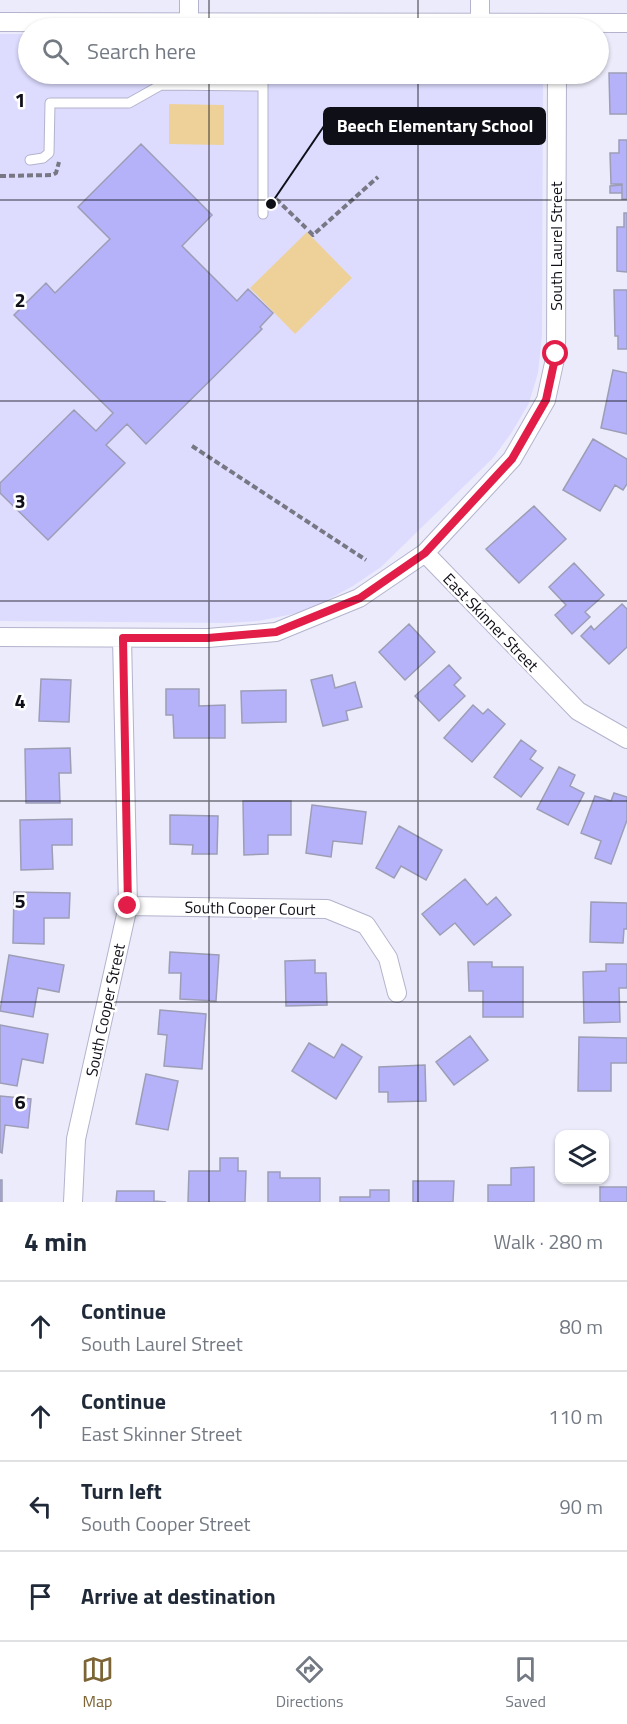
<!DOCTYPE html>
<meta charset="utf-8">
<style>
:root{--surface:#fff;--page:#f2f2f3;--text:#1f2937;--muted:#747a83;--line:#e0e1e3;--accent:#7c6435}
body{margin:0;font-family:"Titillium Web",sans-serif;background:var(--page);color:var(--text)}
.controls{position:absolute;right:18px;bottom:18px;display:grid;overflow:hidden;border-radius:12px;box-shadow:0 2px 4px #0004}
.controls button{width:54px;height:54px;display:grid;place-items:center;padding:0;border:0;border-bottom:2px solid var(--line);background:var(--surface);color:var(--text);font:30px sans-serif}
.stop{position:absolute;width:18px;height:18px;margin:-14px;border:4px solid #e11d48;border-radius:50%;background:#fff}
.stop.end{background:#e11d48;border-color:#fff;box-shadow:0 2px 6px #0008}
.list{margin:0;padding:0;list-style:none}
h2{display:flex;justify-content:space-between;align-items:center;height:78px;margin:0;padding:0 24px;font-size:26px}
h2 small{font-size:20px;font-weight:400;color:var(--muted)}
.list li{display:grid;grid-template-columns:39px 1fr auto;gap:18px;align-items:center;box-sizing:border-box;height:90px;padding:0 24px;border-top:2px solid var(--line)}
.list b{display:block;font-size:22px;white-space:nowrap}
.list p{margin:0;font-size:20px;white-space:nowrap;color:var(--muted)}
.list em{font-size:20px;font-style:normal;color:var(--muted)}
.icon{flex:none;width:33px;height:33px;fill:none;stroke:currentColor;stroke-width:2;stroke-linecap:round;stroke-linejoin:round}
.map{position:relative;flex:none;width:627px;height:1202px;overflow:hidden}
.search{position:absolute;background:var(--surface);box-shadow:0 2px 4px #0004;left:18px;right:18px;top:18px;height:66px;display:flex;align-items:center;gap:15px;box-sizing:border-box;padding:0 21px;border-radius:33px;color:var(--muted);font-size:22px}
.sheet{height:438px;background:var(--surface)}
nav{display:flex;justify-content:space-around;align-items:center;box-sizing:border-box;height:84px;border-top:2px solid var(--line);background:var(--surface);font-size:16px;color:var(--muted)}
nav a{display:grid;justify-items:center;gap:3px}
nav .on{color:var(--accent)}
.map>svg:first-child{display:block}
</style>
<div class="map">
<svg width="627" height="1202" viewBox="0 0 627 1202">
<rect width="100%" height="100%" fill="#ebebfb"/>
<path fill="#dddcff" d="M0,34H28V74H543L542,335L538,373L529,403L512,432L493,458L381,567L353,586L307,611L259,621L227,623L0,621Z"/>
<path fill="#eed199" d="M169,104L224,105V145L169,144Z
M307,232L352,278L295,334L250,288Z"/>
<path fill="#b5b2f9" stroke="#9d9db6" stroke-width="1.5" d="M609,73H627V114H610Z
M619,140H627V199H622V184H611L610,153H619Z
M141,144L212,215L182,246L237,301L248,289L273,313L260,327L262,329L146,444L127,424L106,445L125,463L48,540L0,493V483L74,410L96,431L113,413L14,315L46,283L55,293L110,239L78,207Z
M622,185V193H610V186Z
M624,213H627V272L617,271V227H624Z
M614,290H627V349H618V336H615Z
M613,370L627,373V434L601,428Z
M593,439L627,459V484L623,490L615,485L600,511L563,490Z
M534,506L566,539L519,583L486,549Z
M574,563L604,595L585,612L590,617L572,634L555,615L566,605L549,587Z
M622,604L627,609V647L609,664L581,636L591,626L594,630Z
M409,624L435,652L405,680L379,652Z
M449,665L461,678L454,685L465,696L439,721L415,696Z
M332,675L335,688L355,682L362,707L346,711L348,720L323,726L311,680Z
M41,679L71,680L69,722L39,721Z
M166,689H199V706L225,705V738H174L173,715H166Z
M286,690V722L242,723L241,691Z
M473,705L483,714L488,709L505,724L472,762L444,738Z
M521,740L536,751L530,759L543,768L521,797L494,777Z
M70,748L71,773H59L60,803H26L25,749Z
M559,767L575,775L570,786L584,793L568,825L537,809Z
M614,793L627,797V820L611,864L595,858L601,841L581,833L595,796L611,801Z
M243,801H291V835H268V854L244,855Z
M312,805L366,812L362,844L333,841L331,857L306,853Z
M170,815L218,816L217,854H192L193,845L170,844Z
M72,819V845H52L53,869L21,870L20,820Z
M399,826L442,850L426,880L401,866L394,878L376,868Z
M465,879L487,905L496,897L511,915L474,945L455,923L440,935L422,914Z
M14,892L70,893L69,918H44V944L13,943Z
M591,902L627,903V929H624L623,943L590,942Z
M170,952L219,955L216,1001L180,999L181,973H169Z
M9,955L64,965L59,992L38,988L33,1017L0,1011Z
M315,960V973H326L327,1005L286,1006L285,961Z
M468,962H492V967H523V1017H483V991H469Z
M606,964H627V988H619L620,1022L584,1023L583,972L606,971Z
M160,1010L206,1014L202,1069L164,1066L167,1035L158,1034Z
M0,1025L48,1034L43,1063L22,1059L17,1086L0,1083Z
M470,1036L488,1060L454,1085L436,1062Z
M579,1037L627,1038V1063H611V1091H578Z
M309,1043L334,1058L342,1044L362,1057L336,1099L292,1071Z
M425,1065L426,1101L388,1102V1092H379V1067Z
M146,1074L178,1081L168,1130L136,1124Z
M0,1096L31,1099L28,1128L5,1125L2,1153L0,1152Z
M220,1158H238V1171H246L245,1202H188L189,1171H220Z
M534,1167V1202H488V1185H511V1168Z
M268,1172H280V1178H320V1202H268Z
M0,1180H2V1202H0Z
M413,1181H454L453,1202H413Z
M600,1187H627V1202H600Z
M370,1190H389V1202H340V1197H370Z
M117,1191H154V1201L166,1202H116Z"/>
<g fill="none" stroke-linecap="round" stroke-linejoin="round">
<g stroke="#b3b3cd" stroke-width="11">
<path id="lane" d="M263,86V214
M30,160L43,158L49,153L50,103H129L161,85L263,86V74"/>
</g>
<g stroke="#b3b3cd" stroke-width="20">
<path id="street" d="M480,0V23
M0,22L627,23
M189,22V0
M425,553L578,711L627,739
M0,637L208,638L276,632L359,598L425,553L512,459L546,400L556,354L557,74
M128,906L327,909L366,925L388,958L397,993
M73,1202L76,1139L128,906L122,638"/>
</g>
<path stroke="#787884" stroke-width="4" stroke-dasharray="6 3" stroke-linecap="butt" d="M0,176L52,175L56,173L59,162
M276,199L306,228
M309,231L313,235L378,177
M192,446L366,560"/>
<use href="#lane" stroke="#fff" stroke-width="9"/>
<use href="#street" stroke="#fff" stroke-width="18"/>
</g>
<g fill="none" stroke-linecap="round" stroke-linejoin="round">
<path stroke="#e11d48" stroke-width="8" d="M128,906L123,638H208L276,632L360,598L425,553L512,459L546,400L556,354"/>
</g>
<path fill="none" stroke="#0f0f18" stroke-width="1.5" stroke-opacity="0.55" d="M209,0V28M418,0V28M209,74V1202M418,74V1202M0,200H627M0,401H627M0,601H627M0,801H627M0,1002H627"/>
<g text-anchor="middle" dominant-baseline="central" stroke-width="5" stroke-linejoin="round" paint-order="stroke">
<g font-size="16" fill="#0f0f18" stroke="#fff">
<text transform="translate(556 246) rotate(-90)">South Laurel Street</text>
<text transform="translate(491 622) rotate(46)">East Skinner Street</text>
<text transform="translate(250 908) rotate(1)">South Cooper Court</text>
<text transform="translate(105 1010) rotate(-78)">South Cooper Street</text>
</g>
</g>
<g font-size="20" text-anchor="middle" font-weight="bold" fill="#0f0f18" stroke="#fff" stroke-width="5" stroke-linejoin="round" paint-order="stroke">
<text x="20" y="107">1</text>
<text x="20" y="307">2</text>
<text x="20" y="508">3</text>
<text x="20" y="708">4</text>
<text x="20" y="908">5</text>
<text x="20" y="1109">6</text>
</g>
<path fill="none" stroke="#0f0f18" stroke-width="2" d="M271 204L324 126"/>
<circle fill="#0f0f18" stroke="#fff" stroke-width="2" cx="271" cy="204" r="6"/>
<rect fill="#0f0f18" stroke="#0f0f18" stroke-width="2" x="324" y="108" width="221" height="36" rx="6"/>
<g font-size="18" text-anchor="middle" font-weight="bold" fill="#fff">
<text x="435" y="132">Beech Elementary School</text>
</g>
</svg>
<div class="controls">
<button><svg class="icon" aria-label="layers" viewBox="0 0 24 24"><path d="M12 4l9 5-9 5-9-5zM3 14l9 5 9-5"/></svg></button>
</div>
<div class="stop" style="left:556px;top:354px"></div>
<div class="stop end" style="left:128px;top:906px"></div>
<div class="search"><svg class="icon" aria-label="search" viewBox="0 0 24 24"><circle cx="10" cy="10" r="6"/><path d="M15 15l6 6"/></svg>Search here</div>
</div>
<section class="sheet">
<h2>4 min<small>Walk · 280 m</small></h2>
<ul class="list">
<li><svg class="icon" aria-label="ahead" viewBox="0 0 24 24"><path d="M12 20V5M6 11l6-6 6 6"/></svg><div><b>Continue</b><p>South Laurel Street</p></div><em>80 m</em></li>
<li><svg class="icon" aria-label="ahead" viewBox="0 0 24 24"><path d="M12 20V5M6 11l6-6 6 6"/></svg><div><b>Continue</b><p>East Skinner Street</p></div><em>110 m</em></li>
<li><svg class="icon" aria-label="left" viewBox="0 0 24 24"><path d="M17 20v-9H6M10 6l-5 5 5 5"/></svg><div><b>Turn left</b><p>South Cooper Street</p></div><em>90 m</em></li>
<li><svg class="icon" aria-label="arrive" viewBox="0 0 24 24"><path d="M6 21V4h12l-3 4 3 4H6"/></svg><div><b>Arrive at destination</b></div></li>
</ul>
</section>
<nav>
<a class="on"><svg class="icon" aria-label="map" viewBox="0 0 24 24"><path d="M3 6l6-2 6 2 6-2v14l-6 2-6-2-6 2zM9 4v14M15 6v14"/></svg>Map</a>
<a><svg class="icon" aria-label="directions" viewBox="0 0 24 24"><path d="M12 3l9 9-9 9-9-9zM9 14v-3h6M13 9l2 2-2 2"/></svg>Directions</a>
<a><svg class="icon" aria-label="saved" viewBox="0 0 24 24"><path d="M7 4h10v16l-5-4-5 4z"/></svg>Saved</a>
</nav>
